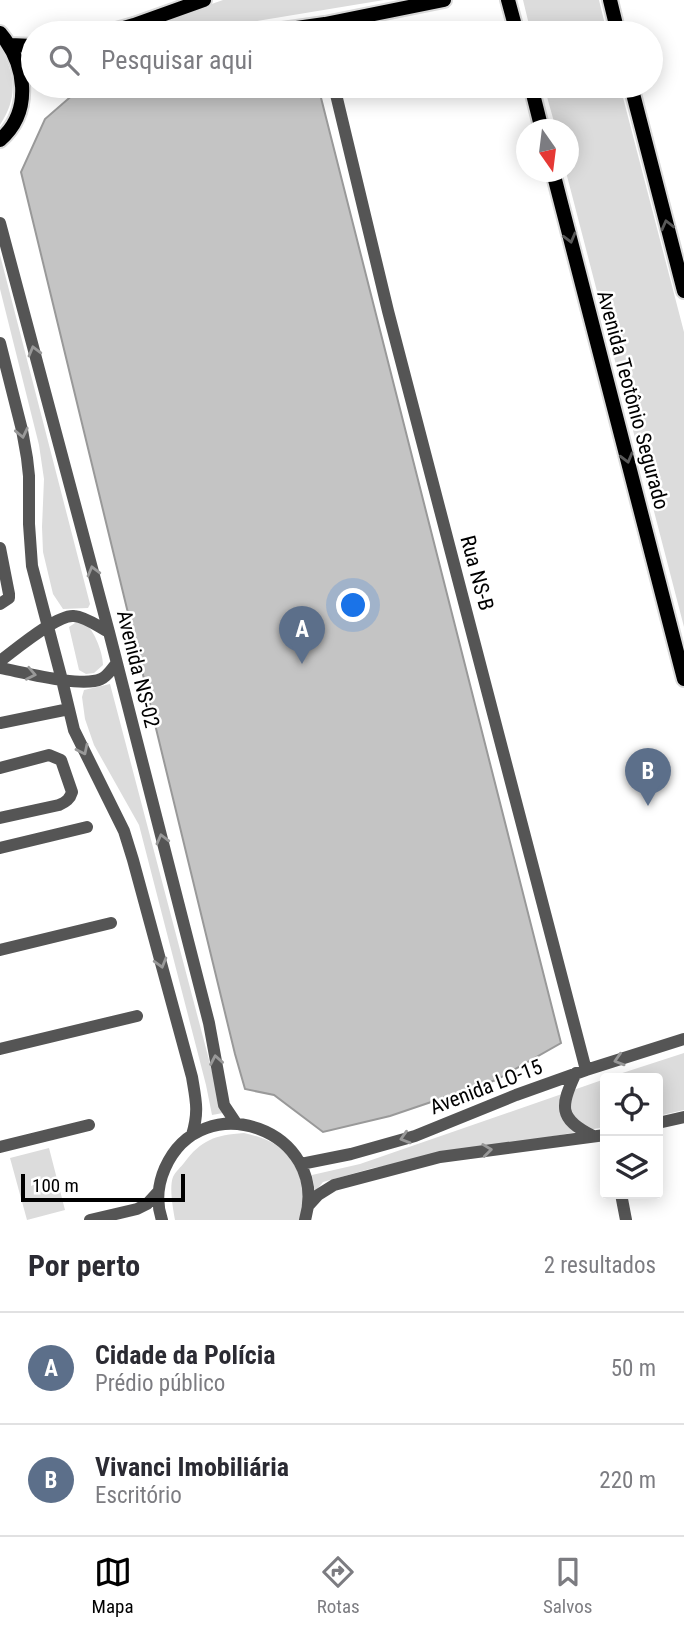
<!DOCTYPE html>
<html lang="pt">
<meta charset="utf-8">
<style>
:root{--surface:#fff;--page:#f7f7f7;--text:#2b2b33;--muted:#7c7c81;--line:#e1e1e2;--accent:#000}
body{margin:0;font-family:"Roboto Condensed",sans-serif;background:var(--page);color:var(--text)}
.controls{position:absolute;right:21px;bottom:21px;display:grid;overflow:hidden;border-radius:7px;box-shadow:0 4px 18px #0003}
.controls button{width:63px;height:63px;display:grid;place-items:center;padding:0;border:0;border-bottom:2px solid var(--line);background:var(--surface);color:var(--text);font:35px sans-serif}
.compass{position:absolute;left:516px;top:119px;width:63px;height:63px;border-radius:50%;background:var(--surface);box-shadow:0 4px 18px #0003;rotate:166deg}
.scale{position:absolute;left:21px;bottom:18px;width:164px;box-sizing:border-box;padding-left:7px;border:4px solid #000;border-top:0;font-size:19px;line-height:24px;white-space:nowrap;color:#000;-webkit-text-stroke:5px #fff;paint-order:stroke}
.you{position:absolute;left:354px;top:606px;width:24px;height:24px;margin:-18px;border:5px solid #fff;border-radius:50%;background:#1a73e8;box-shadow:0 0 0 10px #1a73e833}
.badge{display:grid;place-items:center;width:46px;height:46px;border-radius:50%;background:var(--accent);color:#fff;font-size:23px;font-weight:700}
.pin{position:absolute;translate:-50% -58px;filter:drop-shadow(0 2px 4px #0008)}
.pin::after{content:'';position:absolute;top:37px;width:24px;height:21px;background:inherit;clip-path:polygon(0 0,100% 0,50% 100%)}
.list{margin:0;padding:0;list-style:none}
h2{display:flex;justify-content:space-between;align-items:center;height:91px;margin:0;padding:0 28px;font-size:30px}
h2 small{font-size:23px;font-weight:400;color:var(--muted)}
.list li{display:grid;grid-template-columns:46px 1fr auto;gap:21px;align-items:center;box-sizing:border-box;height:112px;padding:0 28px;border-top:2px solid var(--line)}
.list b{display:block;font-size:26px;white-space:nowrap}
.list p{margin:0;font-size:23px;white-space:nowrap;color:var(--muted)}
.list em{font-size:23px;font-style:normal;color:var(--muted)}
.icon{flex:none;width:38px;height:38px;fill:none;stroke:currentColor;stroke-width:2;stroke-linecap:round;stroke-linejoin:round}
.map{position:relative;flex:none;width:684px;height:1220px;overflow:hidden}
.search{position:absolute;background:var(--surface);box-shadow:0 4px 18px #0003;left:21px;right:21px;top:21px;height:77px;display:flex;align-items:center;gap:18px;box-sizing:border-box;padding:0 24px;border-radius:38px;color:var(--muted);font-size:26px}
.sheet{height:315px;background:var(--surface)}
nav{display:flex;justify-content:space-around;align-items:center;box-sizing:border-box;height:98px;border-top:2px solid var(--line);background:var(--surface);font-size:19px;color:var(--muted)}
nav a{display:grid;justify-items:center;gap:4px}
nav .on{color:var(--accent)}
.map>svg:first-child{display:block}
</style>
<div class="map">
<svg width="684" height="1220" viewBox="0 0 684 1220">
<rect width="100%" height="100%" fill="#fff"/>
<path fill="#dcdcdc" d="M223,0H384L184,33H129Z
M523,0H599L607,33H531Z
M0,47C16,75 18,97 0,125Z
M544,86H620L684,332V627L566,172H568V130L556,129Z
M0,255L90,604L88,608L63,609L53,594L43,552L42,527L44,479L39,445L0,289Z
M81,620C93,626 103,652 103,665L94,673L86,674L79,670L69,627L75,623Z
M110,684L223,1113L212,1115L206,1085L139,825L94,745L85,719L82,697L84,690Z
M684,1053V1110L658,1116V1078H607Z
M605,1079V1127L373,1168L323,1182L315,1192L312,1175L360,1164Z
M244,1133C257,1136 270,1140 280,1148C301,1165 309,1196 299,1220H175C173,1209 169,1187 173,1177C175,1172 181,1167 184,1163C201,1140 215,1135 244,1133Z
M49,1148L65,1210L27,1220L10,1158Z"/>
<path fill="#c4c4c4" stroke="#999" stroke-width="2" d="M83,86H318L561,1043L496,1080L390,1116L323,1132L274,1095L245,1089L235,1054L21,172L45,119Z"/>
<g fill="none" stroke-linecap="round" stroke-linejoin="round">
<g stroke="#dbdbdb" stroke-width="18">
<path id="major" d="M508,0L517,33
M610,0L618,33
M0,33C26,64 33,111 0,140
M106,33L134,25L204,0
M261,33L325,24L444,0
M10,45L33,46
M531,86L542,130
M631,86L684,291
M553,172L684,679"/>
</g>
<path stroke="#555" stroke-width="12" d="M334,86L388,311L586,1070
M0,223L109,632L209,1023L224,1105L236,1123
M0,343L22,430L27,458L29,476V524L32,566L62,680L74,730L124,831L133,860L192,1077C196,1101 199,1111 192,1135
M0,548L9,594V598L0,604
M0,661C15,650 57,614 74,616C86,617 99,627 109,632
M0,668C22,672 82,688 101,679C108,676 112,668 117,663
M0,723L69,709
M0,768L49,755L61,760L72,792C70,799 66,802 59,805L0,818
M0,848L87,827
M0,950L111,923
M0,1049L137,1016
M576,1073C560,1106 558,1119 593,1136
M658,1123L684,1117
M0,1147L89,1125
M301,1164L351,1154L415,1136L516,1095L586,1070L684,1039
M621,1194L626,1220
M308,1206L318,1195L334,1185L440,1157L605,1135
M90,1220L137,1209L147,1204L158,1192
M162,1220C156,1203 158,1184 165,1168C202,1084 331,1130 305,1220"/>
<use href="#major" stroke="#000" stroke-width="14"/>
</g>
<defs><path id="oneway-chevron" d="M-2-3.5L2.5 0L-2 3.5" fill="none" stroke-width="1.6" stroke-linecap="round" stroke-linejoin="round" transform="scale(1.75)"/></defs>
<g stroke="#595959">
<use href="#oneway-chevron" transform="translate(667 225) rotate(-104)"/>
<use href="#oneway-chevron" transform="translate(570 238) rotate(75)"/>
<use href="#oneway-chevron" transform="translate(627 458) rotate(75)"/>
</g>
<g stroke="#999">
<use href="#oneway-chevron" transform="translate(34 351) rotate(-105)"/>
<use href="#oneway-chevron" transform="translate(22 433) rotate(78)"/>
<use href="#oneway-chevron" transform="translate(93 571) rotate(-105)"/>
<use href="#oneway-chevron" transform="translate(31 674) rotate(11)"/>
<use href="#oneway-chevron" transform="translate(83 750) rotate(64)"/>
<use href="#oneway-chevron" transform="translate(162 839) rotate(-104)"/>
<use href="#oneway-chevron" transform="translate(161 963) rotate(74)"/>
<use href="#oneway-chevron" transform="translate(216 1060) rotate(-100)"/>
<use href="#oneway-chevron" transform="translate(619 1060) rotate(163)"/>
<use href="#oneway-chevron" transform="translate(405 1138) rotate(163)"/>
<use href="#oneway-chevron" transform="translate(487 1150) rotate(-7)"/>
</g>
<g text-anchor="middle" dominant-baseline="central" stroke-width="5" stroke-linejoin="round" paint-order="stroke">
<g font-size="21" fill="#000" stroke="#fff">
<text transform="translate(633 400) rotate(75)">Avenida Teotônio Segurado</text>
<text transform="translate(477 573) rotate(75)">Rua NS-B</text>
<text transform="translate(138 669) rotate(76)">Avenida NS-02</text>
<text transform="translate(486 1087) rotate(-21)">Avenida LO-15</text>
</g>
</g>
</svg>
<div class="controls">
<button><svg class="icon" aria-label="locate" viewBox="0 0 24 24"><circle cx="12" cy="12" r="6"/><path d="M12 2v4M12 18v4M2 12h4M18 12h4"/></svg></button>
<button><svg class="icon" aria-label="layers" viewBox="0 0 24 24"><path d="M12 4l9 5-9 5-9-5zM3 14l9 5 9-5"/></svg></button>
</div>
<svg class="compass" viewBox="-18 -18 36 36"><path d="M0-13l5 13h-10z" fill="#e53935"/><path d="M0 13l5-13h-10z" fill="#7c7c81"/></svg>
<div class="scale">100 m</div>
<div class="you"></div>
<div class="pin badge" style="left:302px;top:664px;background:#5c6f8a">A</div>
<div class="pin badge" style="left:648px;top:806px;background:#5c6f8a">B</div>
<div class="search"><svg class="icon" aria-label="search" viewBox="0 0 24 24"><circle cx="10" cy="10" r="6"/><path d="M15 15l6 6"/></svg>Pesquisar aqui</div>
</div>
<section class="sheet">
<h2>Por perto<small>2 resultados</small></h2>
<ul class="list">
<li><span class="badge" style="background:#5c6f8a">A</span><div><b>Cidade da Polícia</b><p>Prédio público</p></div><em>50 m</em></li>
<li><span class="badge" style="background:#5c6f8a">B</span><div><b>Vivanci Imobiliária</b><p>Escritório</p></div><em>220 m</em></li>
</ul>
</section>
<nav>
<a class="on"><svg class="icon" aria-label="map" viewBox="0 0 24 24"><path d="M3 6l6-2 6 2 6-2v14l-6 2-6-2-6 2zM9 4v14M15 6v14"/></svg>Mapa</a>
<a><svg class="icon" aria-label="directions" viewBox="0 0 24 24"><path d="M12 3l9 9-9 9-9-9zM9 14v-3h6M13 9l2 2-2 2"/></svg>Rotas</a>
<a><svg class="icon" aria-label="saved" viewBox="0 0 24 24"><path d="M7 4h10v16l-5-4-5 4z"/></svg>Salvos</a>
</nav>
